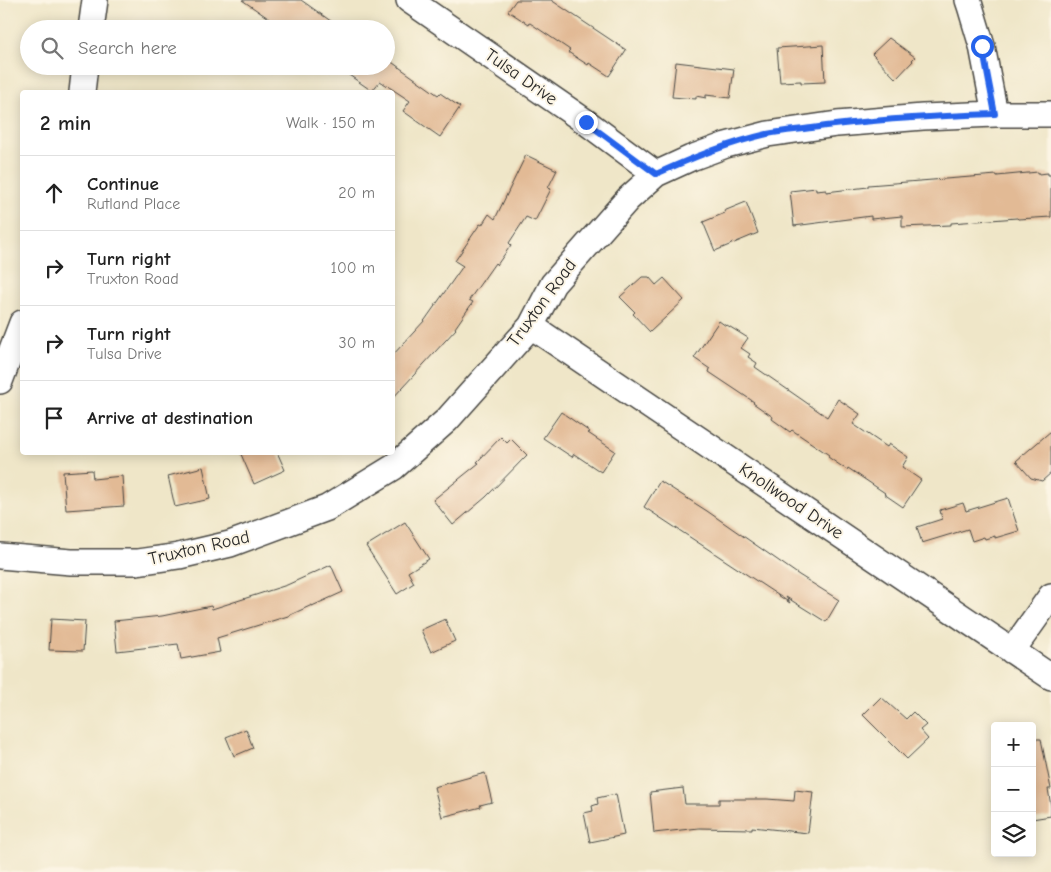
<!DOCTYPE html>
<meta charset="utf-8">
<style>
:root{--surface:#fff;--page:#f6f6f6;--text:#222;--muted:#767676;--line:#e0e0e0}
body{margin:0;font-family:"Comic Neue",sans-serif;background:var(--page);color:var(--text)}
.controls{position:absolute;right:15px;bottom:15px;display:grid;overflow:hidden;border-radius:5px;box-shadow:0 2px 12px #0003}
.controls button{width:45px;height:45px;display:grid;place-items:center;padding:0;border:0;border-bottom:1px solid var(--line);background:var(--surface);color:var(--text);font:25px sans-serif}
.stop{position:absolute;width:15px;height:15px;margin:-11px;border:4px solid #2563eb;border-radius:50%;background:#fff}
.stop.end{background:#2563eb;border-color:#fff;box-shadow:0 1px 5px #0008}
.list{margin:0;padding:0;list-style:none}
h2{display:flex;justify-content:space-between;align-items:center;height:65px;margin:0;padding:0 20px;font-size:21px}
h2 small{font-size:16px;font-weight:400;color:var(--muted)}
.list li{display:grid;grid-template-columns:32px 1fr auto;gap:15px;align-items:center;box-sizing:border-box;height:75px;padding:0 20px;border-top:1px solid var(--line)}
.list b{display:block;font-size:19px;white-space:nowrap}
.list p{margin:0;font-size:16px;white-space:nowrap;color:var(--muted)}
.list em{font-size:16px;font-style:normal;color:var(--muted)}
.icon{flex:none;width:28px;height:28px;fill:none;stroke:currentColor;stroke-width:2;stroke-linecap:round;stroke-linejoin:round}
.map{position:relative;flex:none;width:1051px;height:872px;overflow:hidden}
.search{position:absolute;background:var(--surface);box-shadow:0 2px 12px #0003;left:20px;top:20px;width:375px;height:55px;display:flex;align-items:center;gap:12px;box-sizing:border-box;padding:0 18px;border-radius:28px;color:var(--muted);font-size:19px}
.panel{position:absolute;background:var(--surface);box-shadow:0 2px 12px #0003;left:20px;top:90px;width:375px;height:365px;border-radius:5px}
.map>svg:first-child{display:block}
</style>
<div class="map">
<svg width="1051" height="872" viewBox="0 0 1051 872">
<rect width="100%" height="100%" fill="#fcf5e5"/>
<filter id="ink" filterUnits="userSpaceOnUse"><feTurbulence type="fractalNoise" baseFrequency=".02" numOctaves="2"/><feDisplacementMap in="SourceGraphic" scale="10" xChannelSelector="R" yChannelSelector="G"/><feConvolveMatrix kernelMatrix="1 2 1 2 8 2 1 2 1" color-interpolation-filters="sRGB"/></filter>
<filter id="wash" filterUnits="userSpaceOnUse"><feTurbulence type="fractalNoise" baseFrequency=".0096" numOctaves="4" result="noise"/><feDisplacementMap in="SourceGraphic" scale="20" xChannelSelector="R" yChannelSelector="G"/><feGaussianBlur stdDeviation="1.12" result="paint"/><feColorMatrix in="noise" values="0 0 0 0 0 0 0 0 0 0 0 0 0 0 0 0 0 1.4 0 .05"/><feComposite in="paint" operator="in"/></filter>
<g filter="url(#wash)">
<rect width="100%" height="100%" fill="#efe6c8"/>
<g id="blocks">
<path fill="#e2ba95" d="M242,0H301L342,29H284Z
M516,0H551L626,50L609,76L589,63L588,65L568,52L570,50L530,23L528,24L508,11Z
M889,38L915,57L912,60L913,61L896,79L872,54Z
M823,45L825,82L801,83V81L780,82L777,48Z
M386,58L438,95L440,93L460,107L440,137L403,111L410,101L380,81L372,91L336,66H386Z
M676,62L734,69L730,98L706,95V98L696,96V99L672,97Z
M526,155L557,170L548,188L551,189L535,221L526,217L509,243L511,245L497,265L495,263L469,300L473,302L455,328L456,329L392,399V356L425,320L463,266L455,261L480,224L482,225L489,214L495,219Z
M1038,172V174L1048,173V175H1051V217L1018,219L1017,218L951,223V225L902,227V216L871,219V216L794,226L790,191L816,188V191L826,190V192L868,187V185L997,175V176Z
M746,202L758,233L715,251L703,222L725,213L724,211Z
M642,277H649L656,285L664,278L684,300L650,332L633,314L635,312L620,297Z
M719,321L726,326L727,325L748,338L741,348L750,354L748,357L757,363L755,367L827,417L838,399L860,414L853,424L887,447L889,444L908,457L902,467L921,480L903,507L884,494L885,493L848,468L847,470L828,457L829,455L792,430L790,432L772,419L773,417L753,403L754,402L709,372L710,369L694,358Z
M561,412L590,432L588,433L615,451L601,472L574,454L572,457L543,438Z
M1051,431V473L1042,481L1031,478L1016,461Z
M501,437L507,443L511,439L527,455L486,497L453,525L433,500L479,463L477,462Z
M240,452H277L285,470L254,484Z
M203,467L210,499L175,507L168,476Z
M92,470L93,479L122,476L124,506L66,510L63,472Z
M660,481L707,511L799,575L839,600L826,622L786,597L790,603L644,507Z
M1008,498L1019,531L995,538V536L985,539L984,537L972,541L968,529L922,543L917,527L942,519L940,510L963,503L966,511Z
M405,522L429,559L408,572L414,583L397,594L366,546Z
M331,565L343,592L312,606V605L288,616L217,638L220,652L181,659L178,644L117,651L114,621L162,616L211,606L212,609L287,585Z
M51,619L85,621L83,651L49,650Z
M445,619L455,641L431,652L421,630Z
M881,697L906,719L913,712L926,725L920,730L928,739L907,759L863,715Z
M246,729L253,748L234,756L226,737Z
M1032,739H1041L1051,789H1048L1051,806V816L1032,819Z
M485,773L492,802L480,805L481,807L442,817L434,787Z
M683,788L685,804H719V799H767L794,801L795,790L813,792L808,833L752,827V829L699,828L654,833L650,792Z
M616,794L624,835L590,842L584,813L593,811L592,806L598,804L597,798Z"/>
</g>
</g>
<g filter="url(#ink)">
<use href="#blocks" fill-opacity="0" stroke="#484743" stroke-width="1"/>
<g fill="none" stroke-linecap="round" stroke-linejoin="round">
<g stroke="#484743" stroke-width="28">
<path id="minor" d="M409,0L586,122L656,174
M968,0L970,6L982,46L995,114
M91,29L95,0
M82,92L85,66
M531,326L1051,677
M0,381L22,323
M0,556L71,562H137L179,556L230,544L327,508L394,467L447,420L531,326L553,284L628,199L656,174L691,158L726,145L768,134L837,124L923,117L995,114H1051
M1012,651L1051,596"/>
</g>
<use href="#minor" stroke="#fff" stroke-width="25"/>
</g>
</g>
<g fill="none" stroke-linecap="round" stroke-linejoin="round" filter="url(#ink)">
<path stroke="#2563eb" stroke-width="6" d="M586,122L656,174C692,158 728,143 767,134C782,131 797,130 812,128C873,119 934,116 995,114L982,46"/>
</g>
<g text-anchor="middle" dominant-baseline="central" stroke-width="4" stroke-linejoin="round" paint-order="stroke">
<g font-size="18" fill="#2b2b2b" stroke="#fcf5e5">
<text transform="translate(521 77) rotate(35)">Tulsa Drive</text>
<text transform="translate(542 303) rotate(-54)">Truxton Road</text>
<text transform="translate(791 501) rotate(34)">Knollwood Drive</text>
<text transform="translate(199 548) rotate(-13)">Truxton Road</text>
</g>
</g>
</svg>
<div class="controls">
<button>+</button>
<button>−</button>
<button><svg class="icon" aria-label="layers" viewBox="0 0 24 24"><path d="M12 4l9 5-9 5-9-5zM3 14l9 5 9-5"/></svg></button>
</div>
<div class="stop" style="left:982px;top:46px"></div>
<div class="stop end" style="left:586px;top:122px"></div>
<div class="search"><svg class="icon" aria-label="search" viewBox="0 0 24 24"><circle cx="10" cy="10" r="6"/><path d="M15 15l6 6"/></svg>Search here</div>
<section class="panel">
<h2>2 min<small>Walk · 150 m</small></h2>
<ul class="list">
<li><svg class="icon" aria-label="ahead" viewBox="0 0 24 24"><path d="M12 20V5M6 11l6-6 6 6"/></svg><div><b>Continue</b><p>Rutland Place</p></div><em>20 m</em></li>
<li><svg class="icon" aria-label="right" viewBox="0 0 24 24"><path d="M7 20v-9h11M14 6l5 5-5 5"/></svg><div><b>Turn right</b><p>Truxton Road</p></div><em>100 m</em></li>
<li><svg class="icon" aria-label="right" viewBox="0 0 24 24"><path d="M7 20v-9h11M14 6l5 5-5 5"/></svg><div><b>Turn right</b><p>Tulsa Drive</p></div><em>30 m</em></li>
<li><svg class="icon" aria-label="arrive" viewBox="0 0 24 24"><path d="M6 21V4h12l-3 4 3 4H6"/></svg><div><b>Arrive at destination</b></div></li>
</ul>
</section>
</div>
